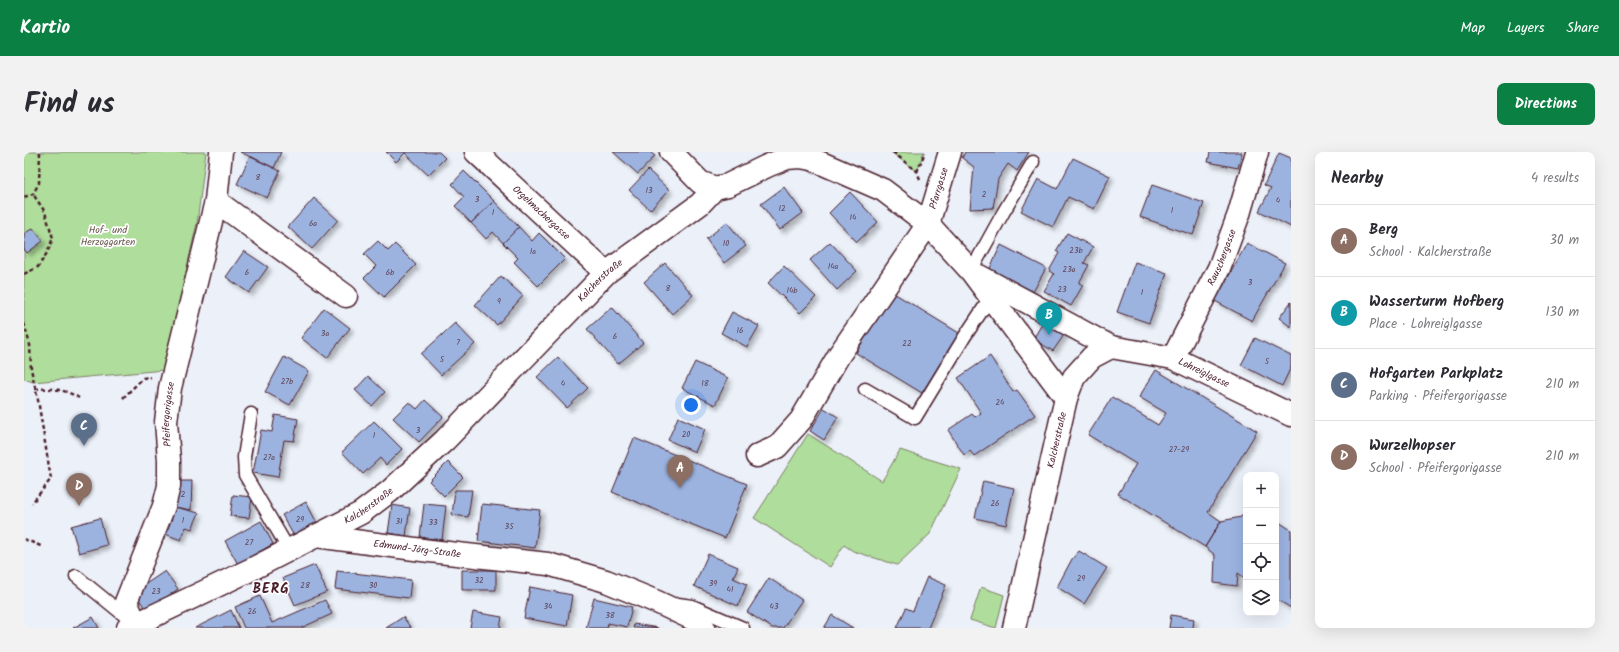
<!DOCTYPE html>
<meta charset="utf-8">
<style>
:root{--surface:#fff;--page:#f2f2f3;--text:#2b2b33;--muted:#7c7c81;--line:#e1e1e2;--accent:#0b8043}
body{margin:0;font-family:Kalam,sans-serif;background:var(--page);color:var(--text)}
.controls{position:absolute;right:12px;bottom:12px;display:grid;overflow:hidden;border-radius:8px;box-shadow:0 4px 16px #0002}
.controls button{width:36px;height:36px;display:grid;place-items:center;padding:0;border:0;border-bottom:1px solid var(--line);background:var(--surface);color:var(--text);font:20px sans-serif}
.you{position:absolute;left:667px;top:253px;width:14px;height:14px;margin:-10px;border:3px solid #fff;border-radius:50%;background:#1a73e8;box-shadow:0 0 0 6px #1a73e833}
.badge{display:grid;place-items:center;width:26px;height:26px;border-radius:50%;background:var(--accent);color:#fff;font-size:13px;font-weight:700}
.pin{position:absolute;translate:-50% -33px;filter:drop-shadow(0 1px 2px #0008)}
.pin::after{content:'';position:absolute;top:21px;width:14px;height:12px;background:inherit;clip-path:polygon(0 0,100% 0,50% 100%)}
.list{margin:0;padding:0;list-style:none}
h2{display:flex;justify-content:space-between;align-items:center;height:52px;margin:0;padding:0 16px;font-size:17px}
h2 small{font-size:13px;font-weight:400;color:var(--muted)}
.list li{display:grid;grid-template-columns:26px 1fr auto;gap:12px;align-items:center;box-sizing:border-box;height:72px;padding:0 16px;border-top:1px solid var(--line)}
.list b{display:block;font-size:15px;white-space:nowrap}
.list p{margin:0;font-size:13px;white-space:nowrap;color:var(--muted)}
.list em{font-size:13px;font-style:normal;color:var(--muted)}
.icon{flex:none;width:22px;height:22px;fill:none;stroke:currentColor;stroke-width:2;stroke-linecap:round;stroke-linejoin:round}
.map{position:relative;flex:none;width:1267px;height:476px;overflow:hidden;border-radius:8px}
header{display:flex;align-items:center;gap:24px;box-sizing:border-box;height:56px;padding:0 20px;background:var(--accent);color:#fff}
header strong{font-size:19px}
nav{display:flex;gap:22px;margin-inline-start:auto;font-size:14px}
.intro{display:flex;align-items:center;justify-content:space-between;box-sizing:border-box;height:96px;padding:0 24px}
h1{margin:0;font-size:28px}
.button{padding:10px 18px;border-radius:8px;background:var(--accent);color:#fff;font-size:14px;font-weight:700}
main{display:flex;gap:24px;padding:0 24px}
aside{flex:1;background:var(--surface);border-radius:8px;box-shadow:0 4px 16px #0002}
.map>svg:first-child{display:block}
</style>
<header>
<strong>Kartio</strong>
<nav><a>Map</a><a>Layers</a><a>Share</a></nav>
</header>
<div class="intro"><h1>Find us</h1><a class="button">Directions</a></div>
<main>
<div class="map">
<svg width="1267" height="476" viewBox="0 0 1267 476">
<defs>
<filter id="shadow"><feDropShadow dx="3.5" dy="3.5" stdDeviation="2" flood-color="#0004"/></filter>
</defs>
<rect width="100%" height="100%" fill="#ebf0f9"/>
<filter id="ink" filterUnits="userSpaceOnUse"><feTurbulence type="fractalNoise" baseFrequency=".025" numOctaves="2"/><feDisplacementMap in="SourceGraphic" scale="8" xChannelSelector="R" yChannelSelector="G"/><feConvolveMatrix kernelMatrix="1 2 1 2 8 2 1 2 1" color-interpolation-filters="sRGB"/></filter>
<g filter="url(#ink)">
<path fill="#afdd9b" stroke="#7c7e63" d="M0,0H182L173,71L140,218L9,230L0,227Z
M867,0H900L893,20Z
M784,282L858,329L876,298L937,317L906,382L873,413L829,399L820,393L806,415L730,366Z
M957,435L980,443L972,476L946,468Z"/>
<path fill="#9cb3e0" stroke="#4a1f2b" filter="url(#shadow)" d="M216,0H257L250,16Z
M362,0H415L421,6L404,23L381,1L372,10Z
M589,0H626L631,4L614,22Z
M941,0H1005L993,19L984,12L974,27L969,56L946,57L950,15L938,6Z
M1186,0H1218L1214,16L1184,10Z
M1255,1L1267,6V75L1235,59L1247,36L1240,33Z
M226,4L256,19L243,46L213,32Z
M1049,6L1086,24L1070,57L1044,45L1029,75L997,59L1014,27L1033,37Z
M624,18L645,38L626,58L605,38Z
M440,19L470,49L447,71L431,54L440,45L428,32Z
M1128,33L1180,51L1169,83L1116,65Z
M760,35L779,61L756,78L737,52Z
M826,40L854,70L833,90L805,61Z
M290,46L314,68L288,97L264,75Z
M470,49L495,75L479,91L469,80L462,87L447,71Z
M703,70L722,94L700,111L682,87Z
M495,75L508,89L515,81L541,107L514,134L490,110L494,106L479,91Z
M9,76L19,89L3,101L0,97V82Z
M1043,81L1069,95L1060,111L1065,113L1055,131L1059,133L1047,154L1020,139L1030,122L1025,119L1035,101L1032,99Z
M354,89L364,99L371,92L392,113L360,145L340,126L352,114L340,102Z
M806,90L833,119L813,138L786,108Z
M1223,91L1261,111L1228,169L1191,149Z
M977,93L1022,116L1009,140L965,118Z
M220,99L244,115L225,141L202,125Z
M1111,110L1143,121L1125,171L1093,160Z
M641,111L669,143L648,162L620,130Z
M760,114L792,145L776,161L744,131Z
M477,124L499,144L473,173L451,153Z
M868,140L935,181L898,241L832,201Z
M1267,150V175L1255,166Z
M588,155L619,191L594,212L563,177Z
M300,156L326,176L303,206L277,186Z
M708,160L735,174L723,195L697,181Z
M1021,167L1042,180L1029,199L1009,187Z
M431,171L451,192L417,223L397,202Z
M1231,186L1267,204V215L1258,234L1217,213Z
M966,204L989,240L993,238L1011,263L950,304L946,299L940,303L924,278L948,262L951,265L957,261L934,226Z
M260,205L285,219L266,253L241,240Z
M534,205L564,236L543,256L513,225Z
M671,210L704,226L691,253L658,236Z
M1132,218L1233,279L1184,360L1197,369L1181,395L1094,342L1112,312L1064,283L1088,245L1134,273L1142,261L1115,245Z
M344,224L361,240L348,254L331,238Z
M401,248L419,265L395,290L369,266L385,250L393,257Z
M800,256L814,265L800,288L786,279Z
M251,263L274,267L270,289L260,288L254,325L229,321L237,278L248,280Z
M654,265L681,277L671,300L644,288Z
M350,269L378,297L362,313L356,306L339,322L318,300Z
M610,286L723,332L701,386L588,340Z
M424,310L439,325L420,344L405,329Z
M152,329H168L167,358L151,355Z
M959,329L990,336L982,373L951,366Z
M431,338H448L444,365L428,363Z
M209,343L228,345L225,366L206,364Z
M282,350L293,371L270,384L258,363Z
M400,352L422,354L418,388L396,385Z
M458,352L516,358L511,396L454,389Z
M368,353L386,356L382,384L364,381Z
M151,355L175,361L168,377L162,375L157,388L141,382Z
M1222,358V427L1214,421L1213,434L1190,431L1191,403L1181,395L1197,369L1217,365Z
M76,366L83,393L55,401L47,374Z
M1252,368L1267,378V456L1252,447Z
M237,369L249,392L214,412L201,389Z
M1055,399L1083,416L1060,452L1033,435L1048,407Z
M684,402L714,415L709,426L723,432L714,454L670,434Z
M291,413L303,440L271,453L259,426Z
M438,418H472V438H438Z
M141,419L154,437L123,459L110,440Z
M313,419L387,428L385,446L311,437Z
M903,425L922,433L904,476H873L882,456L889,459Z
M745,426L778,448L759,476H748L723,460Z
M506,435L548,443L543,474L500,466Z
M236,444L248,471L301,448L308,462L277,476H220L211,455Z
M570,446L608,455L603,475L584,471L583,476H562Z
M207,458L215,476H171Z
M449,460L478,465L476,476H446Z
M808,463L829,476H800Z
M1147,463L1170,467L1169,476H1145Z
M69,465L75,476H49Z
M379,465L387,476H362Z
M610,472L634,476H609Z"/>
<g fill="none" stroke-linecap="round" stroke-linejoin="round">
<g stroke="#4a1f2b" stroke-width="15">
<path id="service" d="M947,119L979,61L1009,10
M841,237L891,266L941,184L967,145
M227,262L220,305L221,323L265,398
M52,424L106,468
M654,452L668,454L719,476"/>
</g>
<g stroke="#4a1f2b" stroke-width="25">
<g id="minor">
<path id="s1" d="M452,0L582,121"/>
<path d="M647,0L676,30L691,36"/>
<path d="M192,49L322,144"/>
<path id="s2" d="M955,124L1087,195L1149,206L1267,263"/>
<path id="s3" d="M1149,206L1195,116L1215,62L1233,0"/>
<path d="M1042,246L1050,225L1068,205L1087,195"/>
<path id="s4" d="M733,304L753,295L777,268L815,203L904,72L926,0"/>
<path id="s5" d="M292,384L406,399L524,412L582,429L633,450L669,467L680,476"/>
<path id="s6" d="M112,472L102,450L140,354L145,334V308L142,270L146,236L192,49L197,0"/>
<path id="s7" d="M104,476L226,418L337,361L366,339L421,288L582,121L676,52L691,36L704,33L743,14L763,6L775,5L788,7L859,38L904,72L947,119L1042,246L990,476"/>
</g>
</g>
<path stroke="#4a1f2b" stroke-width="2.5" stroke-dasharray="4 3" stroke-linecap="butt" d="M869,0L893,20L896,27
M893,20L901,0
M0,45L9,42L15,31L16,0
M0,122L14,115L23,101L29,86L21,60L9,42
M0,171L6,193L7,217L14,248L27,327L8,351
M11,237C27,236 41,237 55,246
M99,246L119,226L127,225
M0,387L19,395"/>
<use href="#service" stroke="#fff" stroke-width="12"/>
<use href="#minor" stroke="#fff" stroke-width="22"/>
</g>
</g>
<g text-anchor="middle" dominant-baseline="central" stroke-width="3.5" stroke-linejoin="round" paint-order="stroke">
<g font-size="8" fill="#5e4458">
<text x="234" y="25">8</text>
<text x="625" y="38">13</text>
<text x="960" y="42">2</text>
<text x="453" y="47">3</text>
<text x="1254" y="48">4</text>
<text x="758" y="56">12</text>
<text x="1148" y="58">1</text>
<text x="469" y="60">1</text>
<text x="829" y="65">14</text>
<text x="289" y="71">6a</text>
<text x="702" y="91">10</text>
<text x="1052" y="98">23b</text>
<text x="509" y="99">1a</text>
<text x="809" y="114">14a</text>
<text x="1045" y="117">23a</text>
<text x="223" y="120">6</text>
<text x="366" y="120">6b</text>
<text x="1226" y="130">3</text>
<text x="644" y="136">8</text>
<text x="1038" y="137">23</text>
<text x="768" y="138">14b</text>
<text x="1118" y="140">1</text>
<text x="475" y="149">9</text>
<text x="716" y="178">16</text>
<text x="301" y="181">3a</text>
<text x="591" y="184">6</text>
<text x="434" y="190">7</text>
<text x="883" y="191">22</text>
<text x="418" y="207">5</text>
<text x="1243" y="209">5</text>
<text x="263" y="229">27b</text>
<text x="539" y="231">4</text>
<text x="681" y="231">18</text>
<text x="976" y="250">24</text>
<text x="394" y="278">3</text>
<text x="662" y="282">20</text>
<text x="350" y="283">1</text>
<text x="1155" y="297">27-29</text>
<text x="245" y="305">27a</text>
<text x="159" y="342">2</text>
<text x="971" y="351">26</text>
<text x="276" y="367">29</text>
<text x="159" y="368">1</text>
<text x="375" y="369">31</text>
<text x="409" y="370">33</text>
<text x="485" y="374">35</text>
<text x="225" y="390">27</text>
<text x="1057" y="426">29</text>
<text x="455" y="428">32</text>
<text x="689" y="431">39</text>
<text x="281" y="433">28</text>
<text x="349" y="433">30</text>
<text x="706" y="437">41</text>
<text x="132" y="439">23</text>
<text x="524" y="454">34</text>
<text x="750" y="454">43</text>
<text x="228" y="459">26</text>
<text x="586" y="463">38</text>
</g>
<g font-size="10" fill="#4a1f2b" stroke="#fff">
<text stroke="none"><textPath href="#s4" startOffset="329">Pfarrgasse</textPath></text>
<text stroke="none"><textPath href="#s1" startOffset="89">Orgelmachergasse</textPath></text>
<text stroke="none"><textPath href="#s3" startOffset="112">Rauschergasse</textPath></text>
<text stroke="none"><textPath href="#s7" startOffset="594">Kalcherstraße</textPath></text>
<text stroke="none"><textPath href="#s2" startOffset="247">Lohreiglgasse</textPath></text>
<text stroke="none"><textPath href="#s6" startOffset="220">Pfeifergorigasse</textPath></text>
<text transform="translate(1033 288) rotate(-77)">Kalcherstraße</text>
<text stroke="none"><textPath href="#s7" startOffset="270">Kalcherstraße</textPath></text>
<text stroke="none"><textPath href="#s5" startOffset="102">Edmund-Jörg-Straße</textPath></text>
</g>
<g font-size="10" fill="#68584d" stroke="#fff">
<text x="84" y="78">Hof- und<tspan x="84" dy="12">Herzoggarten</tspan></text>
</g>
<g font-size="14" font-weight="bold" letter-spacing="1" fill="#4a1f2b" stroke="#fff">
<text x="247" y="437">BERG</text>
</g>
</g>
</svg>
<div class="controls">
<button>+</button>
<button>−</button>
<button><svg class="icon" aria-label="locate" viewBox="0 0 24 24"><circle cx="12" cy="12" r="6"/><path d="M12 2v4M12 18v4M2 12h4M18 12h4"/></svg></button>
<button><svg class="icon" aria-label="layers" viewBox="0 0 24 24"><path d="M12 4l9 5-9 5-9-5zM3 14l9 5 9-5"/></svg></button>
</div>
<div class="you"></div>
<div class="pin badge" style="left:656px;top:336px;background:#8d6e63">A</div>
<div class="pin badge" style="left:1025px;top:183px;background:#0f9aa8">B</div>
<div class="pin badge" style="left:60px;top:294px;background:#5c6f8a">C</div>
<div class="pin badge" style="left:55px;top:354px;background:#8d6e63">D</div>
</div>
<aside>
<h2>Nearby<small>4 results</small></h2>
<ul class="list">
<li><span class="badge" style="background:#8d6e63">A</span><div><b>Berg</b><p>School · Kalcherstraße</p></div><em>30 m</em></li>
<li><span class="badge" style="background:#0f9aa8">B</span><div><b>Wasserturm Hofberg</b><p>Place · Lohreiglgasse</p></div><em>130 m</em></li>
<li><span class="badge" style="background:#5c6f8a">C</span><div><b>Hofgarten Parkplatz</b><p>Parking · Pfeifergorigasse</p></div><em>210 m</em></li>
<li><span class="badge" style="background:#8d6e63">D</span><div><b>Wurzelhopser</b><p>School · Pfeifergorigasse</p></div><em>210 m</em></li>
</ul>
</aside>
</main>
